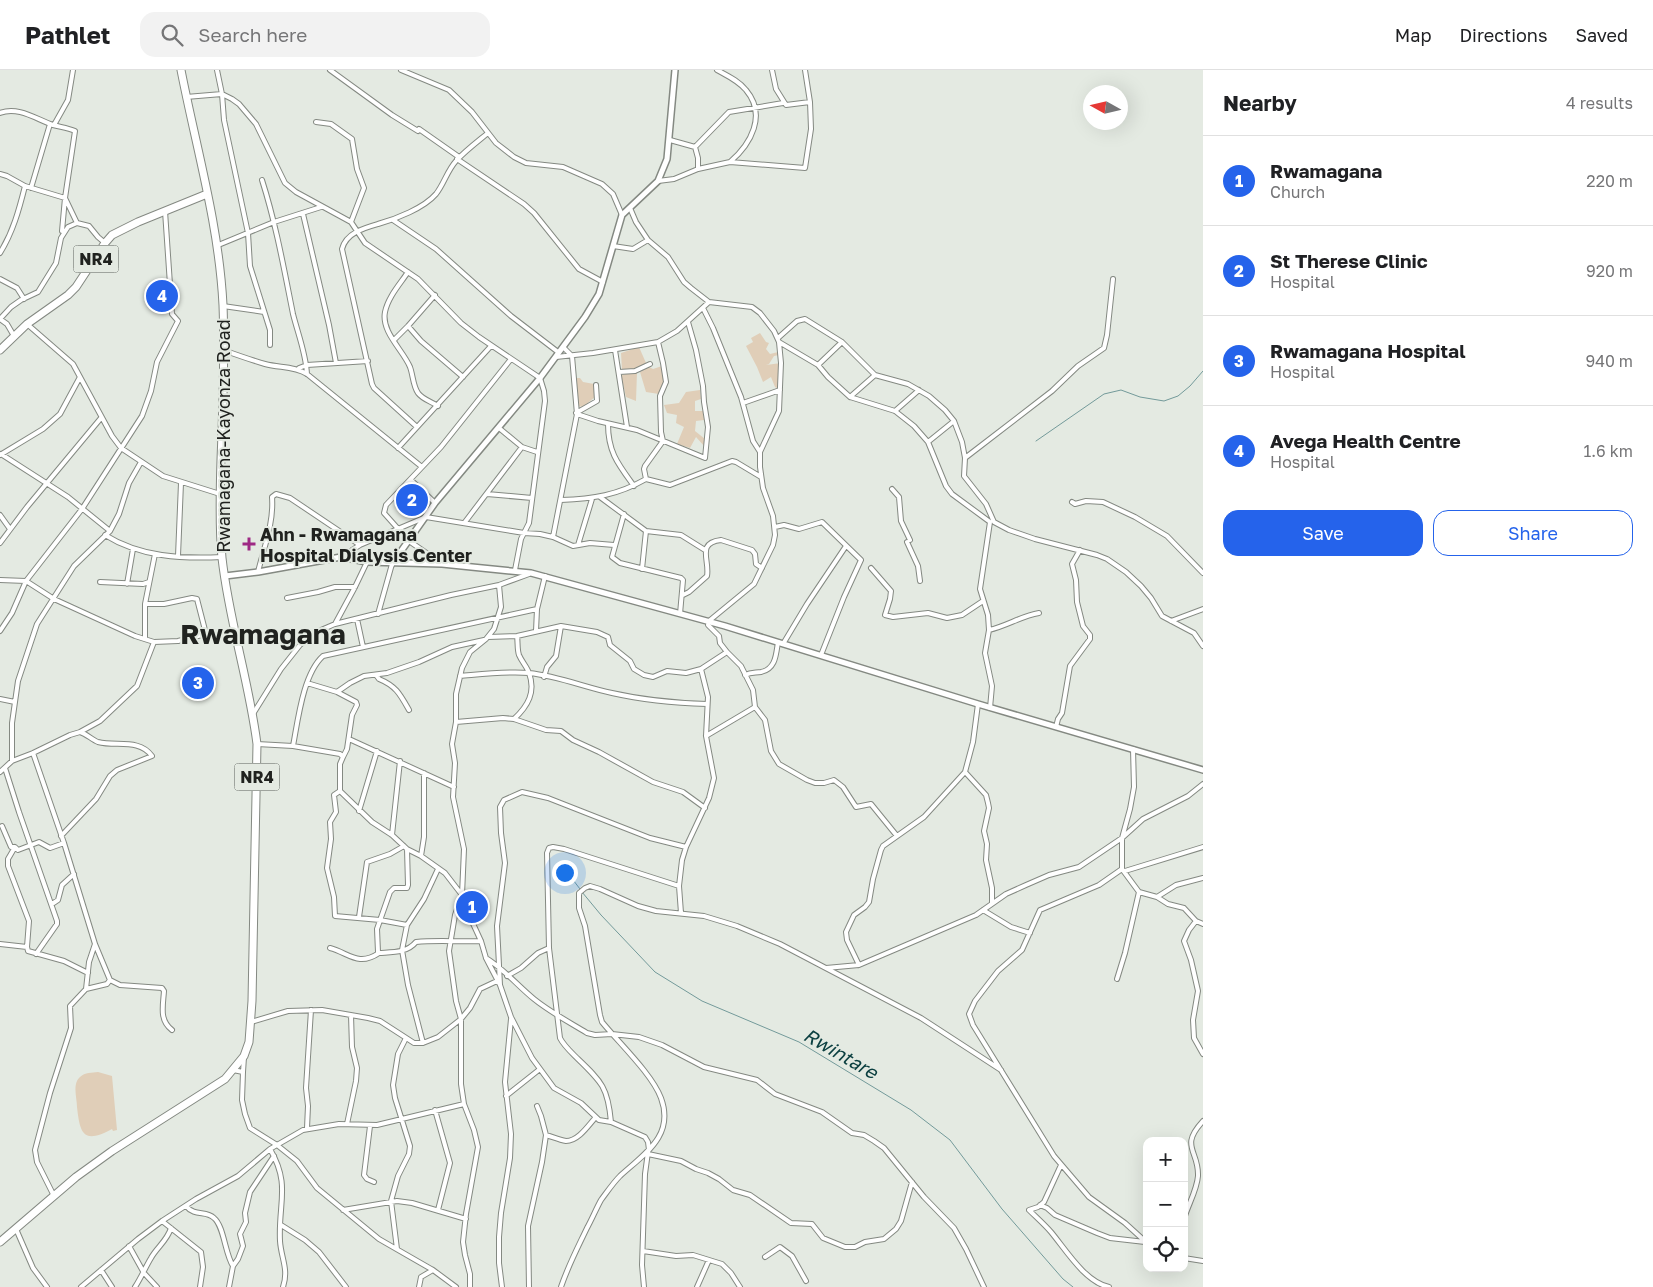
<!DOCTYPE html>
<meta charset="utf-8">
<style>
:root{--surface:#fff;--page:#f2f2f2;--text:#202124;--muted:#757577;--line:#e0e0e0;--accent:#2563eb}
body{margin:0;font-family:"Golos Text",sans-serif;background:var(--page);color:var(--text)}
.controls{position:absolute;right:15px;bottom:15px;display:grid;overflow:hidden;border-radius:10px;box-shadow:0 5px 20px #0002}
.controls button{width:45px;height:45px;display:grid;place-items:center;padding:0;border:0;border-bottom:1px solid var(--line);background:var(--surface);color:var(--text);font:25px sans-serif}
.compass{position:absolute;left:1083px;top:15px;width:45px;height:45px;border-radius:50%;background:var(--surface);box-shadow:0 5px 20px #0002;rotate:278deg}
.you{position:absolute;left:564px;top:802px;width:18px;height:18px;margin:-12px;border:4px solid #fff;border-radius:50%;background:#1a73e8;box-shadow:0 0 0 8px #1a73e833}
.badge{display:grid;place-items:center;width:32px;height:32px;border-radius:50%;background:var(--accent);color:#fff;font-size:16px;font-weight:700}
.pin{position:absolute;translate:-50% -50%;border:2px solid #fff;box-shadow:0 1px 5px #0006}
.list{margin:0;padding:0;list-style:none}
h2{display:flex;justify-content:space-between;align-items:center;height:65px;margin:0;padding:0 20px;font-size:21px}
h2 small{font-size:16px;font-weight:400;color:var(--muted)}
.list li{display:grid;grid-template-columns:32px 1fr auto;gap:15px;align-items:center;box-sizing:border-box;height:90px;padding:0 20px;border-top:1px solid var(--line)}
.list b{display:block;font-size:19px;white-space:nowrap}
.list p{margin:0;font-size:16px;white-space:nowrap;color:var(--muted)}
.list em{font-size:16px;font-style:normal;color:var(--muted)}
.actions{display:flex;gap:10px;padding:15px 20px}
.actions a{flex:1;padding:11px 0;border:1px solid var(--accent);border-radius:15px;text-align:center;font-size:18px;color:var(--accent)}
.actions .main{background:var(--accent);color:#fff}
.icon{flex:none;width:28px;height:28px;fill:none;stroke:currentColor;stroke-width:2;stroke-linecap:round;stroke-linejoin:round}
.map{position:relative;flex:none;width:1203px;height:1217px;overflow:hidden}
header{display:flex;align-items:center;gap:30px;box-sizing:border-box;height:70px;padding:0 25px;background:var(--surface);border-bottom:1px solid var(--line)}
header strong{font-size:24px}
nav{display:flex;gap:28px;margin-inline-start:auto;font-size:18px}
.search{width:350px;height:45px;background:var(--page);display:flex;align-items:center;gap:12px;box-sizing:border-box;padding:0 18px;border-radius:15px;color:var(--muted);font-size:19px}
main{display:flex}
aside{flex:1;background:var(--surface)}
.map>svg:first-child{display:block}
</style>
<header>
<strong>Pathlet</strong>
<div class="search"><svg class="icon" aria-label="search" viewBox="0 0 24 24"><circle cx="10" cy="10" r="6"/><path d="M15 15l6 6"/></svg>Search here</div>
<nav><a>Map</a><a>Directions</a><a>Saved</a></nav>
</header>
<main>
<div class="map">
<svg width="1203" height="1217" viewBox="0 0 1203 1217">
<rect width="100%" height="100%" fill="#e4eae2"/>
<path fill="#e0ceb8" d="M760,263L766,272L769,273L766,279L770,284L778,282L779,285L774,286L769,294L766,295L781,293L780,320L775,317L771,307L763,312L757,297L746,276L753,272L751,268Z
M639,277L646,293L635,300H622L621,283Z
M662,296L665,313L659,324L646,322L640,302L649,297L653,299Z
M637,302L636,331L626,327L621,305Z
M577,308H580L583,312L594,314L596,326L583,337L578,336L577,333Z
M700,320L701,329L695,331V341H703L704,350L696,351L695,361L705,369V377L696,367L690,378L677,374L684,357L676,353L677,345L667,343L664,335L679,333L686,322Z
M98,1002L112,1006L117,1060L113,1061L112,1059C83,1075 80,1063 77,1037C77,1028 72,1014 80,1007C85,1002 92,1003 98,1002Z"/>
<g fill="none" stroke-linecap="round" stroke-linejoin="round">
<path stroke="#739a9a" stroke-width="1" d="M1036,371L1104,324L1121,320L1140,327L1164,331L1178,326L1190,316L1203,301
M570,806L580,819
M582,822L601,845L655,902L702,931L799,972L911,1040L950,1070L1002,1139L1063,1209L1073,1217"/>
<g stroke="#848982" stroke-width="6">
<path id="street" d="M217,0L222,24L224,50L248,163L250,196L270,260V275
M330,0L392,45L418,61L419,59L459,87L457,89L524,134L534,143L579,199L603,212
M401,0L449,20L472,42L496,73L514,87L526,93L563,97L602,114L613,124L622,145
M717,0C728,6 739,11 746,20C767,45 751,74 730,92
M772,0L776,19L786,35L810,32L805,0
M186,27L222,24L232,29L239,34L256,54L285,113L296,122L351,152L365,173L418,209L461,253L479,267L540,308L544,321L545,331L529,453L521,469L515,500
M0,43C18,36 36,49 53,55C60,57 68,58 75,61L65,128L77,153
M316,52L331,54L352,69L357,99L364,118L351,152
M54,55L68,30L73,0
M670,70L695,77L729,42L783,33
M695,77L698,88V99
M0,104L7,106L25,116L65,128L62,161
M262,110C276,154 284,199 293,244C298,264 306,284 307,304
M658,111L674,109L698,99L730,92L805,98L811,59L810,32
M31,118L50,54
M630,138L636,152L648,170L668,187L684,212L691,218L709,232L752,237L760,243L774,261L779,272L781,293L779,341L760,382V397L763,418L773,446L775,465L773,475L754,514L709,551L708,555L719,566L720,573L727,582L741,596L753,620L755,637L765,650L771,681L779,694L807,710L815,713H824L834,710L843,717L856,737L871,734L897,766
M303,144L329,255L336,293
M393,150L436,179L511,246L558,282
M216,176L274,152L321,137
M613,176L633,179L648,170
M0,183C13,162 19,140 25,116
M408,202C400,214 388,227 385,242C381,262 403,280 410,297C413,305 413,316 418,323C422,329 432,332 438,336
M0,209L17,218L24,229
M223,236L264,242
M703,238L713,258L741,327L753,371L760,382
M0,249L11,237L21,230L38,222L56,193L61,168L68,157L77,153L89,156L98,167L105,173
M0,249L7,254L14,266
M27,254L73,294L112,366L121,378L163,406L220,424
M408,256L421,271L463,307
M778,268L797,251L805,249L842,272L875,305L908,314L929,326L945,340L954,351L962,372L965,388L964,406L986,434L994,452L1009,460L1035,469L1097,485L1107,489L1126,502L1141,516L1151,528L1162,546L1194,563L1203,576
M394,270L408,256L435,225
M779,272L818,295L828,307L850,327L895,341L914,356L928,372L946,416L952,424L990,452L980,519L988,545L989,560L985,583L992,616L990,638
M223,280C237,285 251,290 265,294C280,298 294,296 307,304L422,397L386,435L384,443L409,471L441,493
M615,280L627,357
M556,287L593,283L658,272L677,261L709,232
M818,295L842,272
M299,298L307,295L368,291
M619,302L635,301L650,294
M850,327L875,305
M743,333L780,320
M895,341L919,320
M576,343L597,331L596,315
M577,344L598,351L637,360L705,388L708,357L704,332L703,316L696,280L688,252
M608,354C608,382 618,394 634,416
M417,357L374,318L372,314L342,179C346,163 364,158 378,154C396,149 424,138 436,124C444,114 447,101 456,91C465,81 477,72 488,63
M499,358L522,377L537,382
M928,372L954,351
M398,378L491,276
M1,384L68,427L110,461
M0,385L43,359L60,344L80,307
M965,388L1052,321L1078,296L1104,278L1107,265L1113,209
M422,397L441,377L511,289
M646,409L670,415L732,391L736,392L761,407
M411,410L435,433
M892,419L899,427L901,451L910,470
M487,424L532,428
M600,427L646,461L681,465L705,480
M561,430C593,429 618,425 646,409L644,399L645,396L663,371L661,362L660,326L666,312L663,293L658,272
M1072,432L1075,434L1086,431L1103,432L1135,447L1167,466L1203,503
M624,444L612,487L620,493L681,508L683,510L680,544
M0,445L10,459
M465,452L522,377
M775,457L784,455L799,459L822,452L861,490L844,527L821,585
M105,465C140,487 182,489 222,487
M553,467L573,476L590,473L614,475
M907,472L918,496L920,511
M0,473L27,437L101,348
M578,475L592,429
M178,486L181,413
M341,487L360,475L426,447L524,463L540,464L553,467L577,344L572,286L563,277
M871,498L891,521L890,529L885,545L893,547L928,543L947,548L962,545L983,531
M642,499L646,461
M258,502C264,477 274,453 272,427L276,424L290,428L360,475
M0,510L26,511L54,529L135,566L154,572L178,571L206,564L236,567
M100,512L143,514L149,512
M127,514L133,479
M683,525L689,522L707,506C710,490 696,473 721,470L752,480L755,484L756,494L762,498
M287,528L318,522L335,517H355
M145,534H164L192,528L197,529L206,564
M378,544L392,494
M357,549L363,577
M1171,551L1203,539
M335,554L355,517L367,492
M989,560C1007,556 1021,546 1039,543
M0,561L12,543L26,511L82,439L142,346L151,321L157,292L178,251L172,244L165,141
M536,561L537,539L545,506
M488,567L517,566L561,556L597,562L608,567L610,575L630,591L634,599L644,605L653,607L667,601L686,603L701,599L727,582
M145,569V534L155,484
M783,574L807,534L846,476
M376,605L379,609C396,616 400,624 409,640
M745,605C751,602 755,603 761,602C776,599 776,584 778,572
M460,606C483,604 507,601 529,603C558,606 584,617 612,623C643,630 674,633 707,634
M544,607L547,597L556,586L561,556
M307,613L337,622L356,632L357,635L352,645L347,679L343,687
M337,622L350,613L364,606L387,603L419,592L452,577L484,570
M0,629L15,632
M253,644L281,599L300,575L314,563L335,554L451,525L499,515L529,504
M514,649C528,636 536,622 529,603C527,597 522,592 519,585C517,579 518,572 517,566
M456,652L503,648L514,649L546,660L561,661L573,670L599,682L653,712L683,722L705,738
M1056,657L1058,649L1062,643L1070,596L1090,569V565L1083,556L1077,532L1076,510L1072,494L1080,480
M706,666L755,637
M349,669L454,717
M257,674L293,676L340,684L343,687L340,694V721L372,752L392,765L407,779L421,786L445,803L462,825L469,845L481,871L486,888L500,915L511,947L532,988L554,1018L581,1033L599,1050L611,1052L645,1067L648,1072L649,1080
M293,676C298,650 303,604 323,586L537,539
M1133,679L1134,717L1130,739L1122,768V799L1139,822L1157,827L1168,834L1184,838L1196,851L1203,854
M33,683L64,773L95,874L89,892L86,919
M12,691V653L18,611L37,554L74,496L110,461L119,444L129,413L141,392
M5,698L19,742L57,851V854L36,884
M0,702L12,691L33,683L70,665L80,662L100,651L137,616L154,572
M965,702L986,725L988,733L989,738L984,761L987,774L986,790L992,818V833
M340,721L334,725L336,742L330,752L331,769L327,798L334,827L335,846L380,850L407,855
M359,741L377,681
M2,756L11,777H15L18,780L39,772L50,778L64,773
M392,765L400,691
M61,766L96,729L110,706L117,700L152,686C139,668 116,677 98,672C92,670 87,664 80,662
M15,777L8,789V796L29,851L27,877
M407,779L408,815L407,818H394L390,822L377,859L378,882L379,883C392,882 407,883 416,872C437,870 459,872 481,871
M421,786L424,767V703
M1122,799L1099,815L1040,840L1022,880L998,901L975,931L969,944L973,955L1054,1086L1089,1127L1125,1153L1147,1173
M1125,801L1203,777
M1157,827L1176,815L1203,808
M52,834L58,830L62,815L74,804
M983,840L1011,857L1030,863
M681,843L679,816L682,790L686,777L709,728L714,708L706,666L708,627L701,599
M359,847L367,792L390,784L404,776
M1196,851L1189,860L1184,871L1191,890L1198,921L1193,950L1194,968L1203,984
M0,874L27,877L28,881L64,891L88,903
M95,874L110,910
M330,878C349,883 358,897 379,883
M486,888C504,899 518,916 534,929C550,942 569,952 587,963L595,965L612,964L639,967L662,975L704,997L757,1010L775,1024L822,1042L852,1063L864,1065L874,1071L884,1078L924,1127L954,1158L966,1179L984,1217
M859,895L847,870L846,862L854,845L865,837L869,832L873,809L881,780L883,776L924,747L965,702L973,672L978,634
M826,898L859,895L976,845L1006,824L1026,815L1049,805L1079,797L1122,768L1143,749L1188,726L1203,714
M507,906L521,898L538,883L549,878
M1117,909L1125,883L1139,822
M500,915L497,856L505,793L501,763L500,737L504,730L522,722L548,728L650,768L686,777
M251,952L288,941L322,940L368,948L380,951L414,973H423L438,967L461,949L470,938L480,919L497,911
M423,973L408,915L402,880L407,855L424,829L438,799
M233,1000L243,1002L242,1030L245,1044L250,1058L277,1075L297,1091L317,1118L379,1169L433,1200L456,1217
M243,1002L244,987
M506,1026L540,999
M435,1040L450,1093L438,1140
M611,1052C608,1018 602,1012 578,989C571,982 564,976 560,968L549,878L547,783L549,778L553,777L564,779L679,816
M347,1054L356,1011L357,998L352,977L351,945
M370,1056L364,1105L367,1109L374,1112
M307,1058L308,1036L306,1018L311,940
M546,1065C553,1067 559,1070 566,1071C578,1071 588,1056 595,1048
M270,1079C291,1115 278,1133 280,1171C281,1188 289,1199 283,1217
M648,1084L681,1091L696,1099L708,1103L719,1109L733,1120L750,1125L791,1153L812,1154L823,1168L845,1177H855L865,1172L884,1169L896,1159L901,1151L912,1112
M1061,1095L1044,1132L1038,1137L1029,1140C1036,1147 1044,1154 1051,1162C1066,1180 1085,1212 1109,1217
M54,1126L37,1092L35,1080L50,1023L71,958L70,936L86,919L107,914L110,910L120,915L162,918L164,921C163,936 159,950 172,960
M1040,1135L1047,1138L1055,1145L1097,1163L1110,1168L1145,1172
M186,1136C195,1147 206,1140 214,1148C224,1156 225,1184 233,1196L229,1217
M343,1140L397,1131L412,1133L466,1149
M1184,1149C1188,1135 1197,1120 1198,1106C1199,1080 1179,1077 1203,1051
M162,1151L201,1182L203,1197L200,1217
M281,1155L305,1170L319,1182L346,1217
M16,1159L33,1198L47,1217
M129,1176L144,1203L157,1217
M397,1179L391,1131L398,1106L409,1084L410,1076L395,1028L393,1015L398,984L406,968
M643,1181L676,1186L693,1185L722,1194L731,1203L740,1217
M765,1187L780,1177L792,1186L806,1211
M1184,1188L1203,1191
M233,1196L238,1189L243,1176L240,1164L246,1152L245,1143L250,1122L274,1086
M101,1200L112,1217
M81,1217L138,1169L162,1151L196,1129L238,1106L270,1079L303,1060L339,1054L377,1055L464,1034
M135,1217C141,1208 145,1198 151,1188C157,1177 167,1171 171,1158
M419,1217L421,1207L433,1200
M470,1217V1204L465,1185L463,1172L466,1144L478,1077L474,1060L464,1034L461,1014V949L456,931L449,881L455,845L462,825L464,779L453,727L455,693L452,674L456,652V624L462,598L470,582L486,569L494,559L501,537L499,515
M502,1217L499,1193V1167L501,1143L510,1088L511,1064L505,1012L511,949
M529,1217L528,1156L542,1092L546,1065L541,1046L537,1036
M561,1217C568,1196 578,1177 587,1158C592,1149 596,1139 601,1130C607,1122 613,1113 620,1106C644,1084 675,1066 661,1028C652,1004 619,973 602,952L600,945L585,856L579,838V823L585,818L590,816L600,819L638,836L656,841L704,846L737,856L780,874L921,948L1001,1000
M644,1217L642,1195L645,1104L648,1082
M697,1217L709,1190"/>
</g>
<g stroke="#848982" stroke-width="8">
<path id="secondary" d="M392,494L435,433L540,308L585,247L599,224L622,145L658,111L667,89L675,0
M225,506L258,502L341,487L367,492L442,494L531,503L725,556L978,634L1203,700"/>
</g>
<g stroke="#848982" stroke-width="9">
<path id="highway" d="M0,280L27,254L68,225L76,217L105,173L112,165L138,152L207,124
M0,1172L76,1107L112,1081L225,1009L244,986L249,972L252,931L257,674C249,611 229,551 222,488C219,456 220,422 221,390C223,338 225,286 223,235C219,155 196,77 181,0"/>
</g>
<use href="#street" stroke="#fff" stroke-width="4"/>
<use href="#secondary" stroke="#fff" stroke-width="5"/>
<use href="#highway" stroke="#fff" stroke-width="7"/>
</g>
<path fill="#9e2984" stroke="#e4eae2" stroke-width="2" d="M246.5 466.5h5v5h5v5h-5v5h-5v-5h-5v-5h5z"/>
<g text-anchor="middle" dominant-baseline="central" stroke-width="4" stroke-linejoin="round" paint-order="stroke">
<g fill="#e4eae2" stroke="#5b5e5a" stroke-width="1">
<rect x="73.5" y="175.5" width="45" height="27" rx="4"/>
<rect x="234.5" y="693.5" width="45" height="27" rx="4"/>
</g>
<g font-size="16" font-weight="bold" fill="#20221f">
<text x="96" y="189">NR4</text>
<text x="257" y="707">NR4</text>
</g>
<g font-size="18" fill="#20221f" stroke="#e4eae2">
<text transform="translate(223 366) rotate(-90)">Rwamagana-Kayonza Road</text>
</g>
<g font-size="18" font-weight="bold" fill="#20221f" stroke="#e4eae2" text-anchor="start">
<text x="260" y="464">Ahn - Rwamagana<tspan x="260" dy="21">Hospital Dialysis Center</tspan></text>
</g>
<g font-size="19" font-style="italic" fill="#0c4041" stroke="#e4eae2">
<text transform="translate(841 983) rotate(30)">Rwintare</text>
</g>
<g font-size="28" font-weight="bold" fill="#20221f" stroke="#e4eae2">
<text x="263" y="563">Rwamagana</text>
</g>
</g>
</svg>
<div class="controls">
<button>+</button>
<button>−</button>
<button><svg class="icon" aria-label="locate" viewBox="0 0 24 24"><circle cx="12" cy="12" r="6"/><path d="M12 2v4M12 18v4M2 12h4M18 12h4"/></svg></button>
</div>
<svg class="compass" viewBox="-18 -18 36 36"><path d="M0-13l5 13h-10z" fill="#e53935"/><path d="M0 13l5-13h-10z" fill="#757577"/></svg>
<div class="you"></div>
<div class="pin badge" style="left:472px;top:837px">1</div>
<div class="pin badge" style="left:412px;top:430px">2</div>
<div class="pin badge" style="left:198px;top:613px">3</div>
<div class="pin badge" style="left:162px;top:226px">4</div>
</div>
<aside>
<h2>Nearby<small>4 results</small></h2>
<ul class="list">
<li><span class="badge">1</span><div><b>Rwamagana</b><p>Church</p></div><em>220 m</em></li>
<li><span class="badge">2</span><div><b>St Therese Clinic</b><p>Hospital</p></div><em>920 m</em></li>
<li><span class="badge">3</span><div><b>Rwamagana Hospital</b><p>Hospital</p></div><em>940 m</em></li>
<li><span class="badge">4</span><div><b>Avega Health Centre</b><p>Hospital</p></div><em>1.6 km</em></li>
</ul>
<div class="actions"><a class="main">Save</a><a>Share</a></div>
</aside>
</main>
